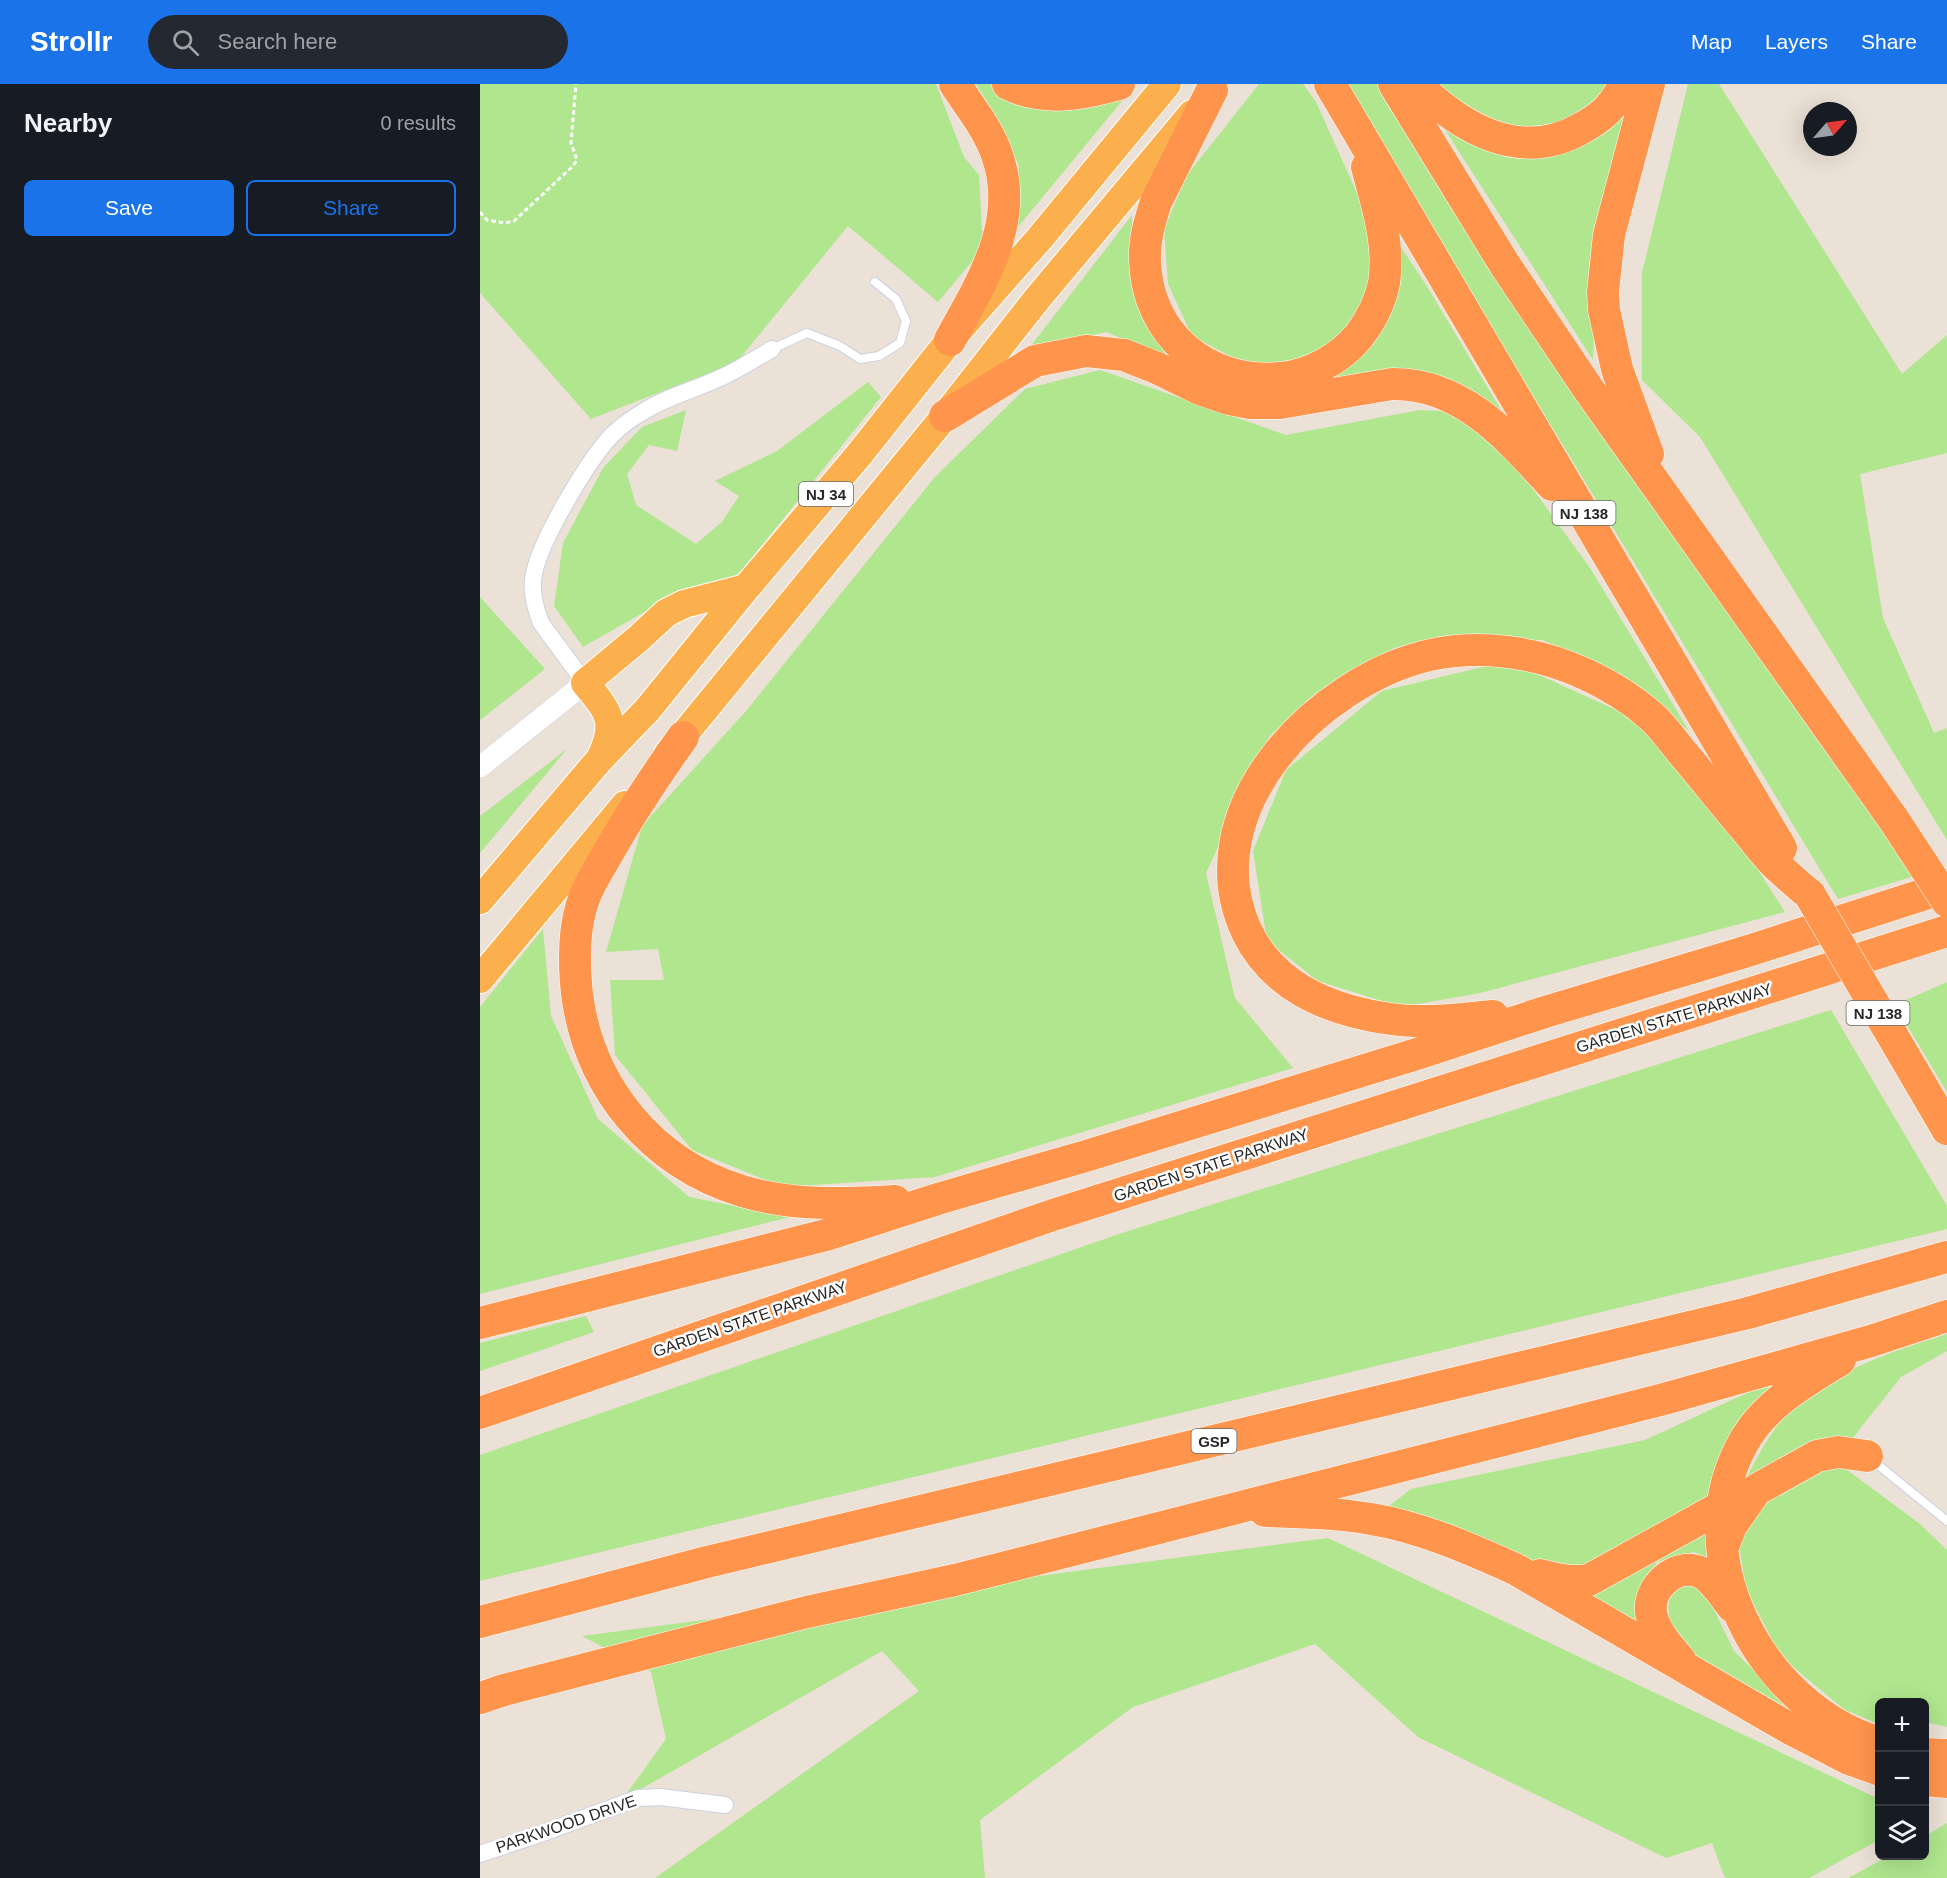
<!DOCTYPE html>
<meta charset="utf-8">
<style>
:root{--surface:#171b24;--page:#242831;--text:#f1f3f6;--muted:#9ea1a6;--line:#363941;--accent:#1a73e8}
body{margin:0;font-family:Arial,sans-serif;background:var(--page);color:var(--text)}
.controls{position:absolute;right:18px;bottom:18px;display:grid;overflow:hidden;border-radius:9px;box-shadow:0 6px 24px #0002}
.controls button{width:54px;height:54px;display:grid;place-items:center;padding:0;border:0;border-bottom:2px solid var(--line);background:var(--surface);color:var(--text);font:30px sans-serif}
.compass{position:absolute;left:1323px;top:18px;width:54px;height:54px;border-radius:50%;background:var(--surface);box-shadow:0 6px 24px #0002;rotate:62deg}
.list{margin:0;padding:0;list-style:none}
h2{display:flex;justify-content:space-between;align-items:center;height:78px;margin:0;padding:0 24px;font-size:26px}
h2 small{font-size:20px;font-weight:400;color:var(--muted)}
.actions{display:flex;gap:12px;padding:18px 24px}
.actions a{flex:1;padding:14px 0;border:2px solid var(--accent);border-radius:9px;text-align:center;font-size:21px;color:var(--accent)}
.actions .main{background:var(--accent);color:#fff}
.icon{flex:none;width:33px;height:33px;fill:none;stroke:currentColor;stroke-width:2;stroke-linecap:round;stroke-linejoin:round}
.map{position:relative;flex:none;width:1467px;height:1794px;overflow:hidden}
header{display:flex;align-items:center;gap:36px;box-sizing:border-box;height:84px;padding:0 30px;background:var(--accent);color:#fff}
header strong{font-size:28px}
nav{display:flex;gap:33px;margin-inline-start:auto;font-size:21px}
.search{width:420px;height:54px;background:var(--page);display:flex;align-items:center;gap:15px;box-sizing:border-box;padding:0 21px;border-radius:33px;color:var(--muted);font-size:22px}
main{display:flex}
aside{flex:1;background:var(--surface)}
.map>svg:first-child{display:block}
</style>
<header>
<strong>Strollr</strong>
<div class="search"><svg class="icon" aria-label="search" viewBox="0 0 24 24"><circle cx="10" cy="10" r="6"/><path d="M15 15l6 6"/></svg>Search here</div>
<nav><a>Map</a><a>Layers</a><a>Share</a></nav>
</header>
<main>
<aside>
<h2>Nearby<small>0 results</small></h2>
<ul class="list">
</ul>
<div class="actions"><a class="main">Save</a><a>Share</a></div>
</aside>
<div class="map">
<svg width="1467" height="1794" viewBox="0 0 1467 1794">
<rect width="100%" height="100%" fill="#ebe1d6"/>
<path fill="#afe68e" d="M0,0H456L484,73L499,91L503,164L458,218L368,142L257,278L111,335L0,209Z
M496,0H515L540,17L588,27L647,11L532,150L539,82L521,41Z
M779,0H823L836,18L877,109L891,147L895,195L874,241L826,276L767,281L712,252L688,200L684,145L707,91Z
M864,0H903L1438,791L1358,815Z
M958,0H1128L1099,33L1062,47L1019,39L961,6Z
M1208,0H1239L1422,290L1467,251V369L1380,390L1403,534L1454,649L1467,644V756L1220,353L1162,296V189Z
M1149,24L1117,166L1113,276L956,32L1009,67Z
M652,131L653,184L663,237L702,282L627,248L550,263Z
M921,163L946,201L1024,331L995,315L831,303Z
M620,286L806,351L940,326L998,329L1110,484L1209,647L1127,583L1062,556L961,552L914,564L832,612L789,653L726,789L755,914L813,984L455,1093L303,1103L212,1066L135,971L130,896H184L178,865L126,868L162,742L266,627L455,393L545,305Z
M388,298L401,313L250,501L208,503L103,563L74,522L83,459L123,384L162,343L206,326L197,367L169,361L147,390L156,421L216,460L242,438L259,412L235,397L297,367Z
M0,513L65,585L0,636Z
M1028,577L1156,635L1233,715L1305,828L1000,909L921,923L838,897L787,857L773,767L806,686L902,607Z
M87,665L0,769V732Z
M63,845L71,932L118,1035L209,1113L310,1133L0,1210V923Z
M1467,898V1008L1415,921Z
M1351,926L1467,1122V1145L0,1497V1371L642,1149Z
M106,1232L114,1248L0,1287V1259Z
M1467,1250V1267L1421,1293L1372,1355L1264,1398C1274,1380 1284,1359 1297,1342C1339,1290 1406,1270 1467,1250Z
M1317,1286L1234,1417L1112,1483L1076,1486L909,1422L931,1405L1165,1356Z
M1355,1377L1440,1440L1467,1466V1643L1445,1638L1444,1618H1400L1399,1640L1365,1626L1301,1573L1266,1505L1258,1454L1271,1423Z
M1233,1436L1232,1476L1214,1468L1177,1478L1156,1514L1169,1549L1100,1509Z
M848,1454L1399,1715V1756L1329,1794H1247L1244,1792L1232,1759L1186,1774L938,1653L835,1560L653,1623L500,1736L505,1794H175L439,1607L402,1567L142,1716L186,1655L171,1588L102,1552Z
M1205,1497L1224,1505L1254,1567L1314,1626C1279,1610 1202,1576 1190,1538C1188,1531 1189,1521 1189,1514Z
M1467,1739V1794H1368L1409,1772H1444L1445,1752Z"/>
<g fill="none" stroke-linecap="round" stroke-linejoin="round">
<g stroke="#ccd1e1" stroke-width="10">
<path id="service" d="M292,265L327,249L360,262L380,275L399,272L420,259L426,237L416,215L395,198
M1392,1376L1467,1437"/>
</g>
<g stroke="#ccd1e1" stroke-width="18">
<path id="minor" d="M105,599L61,539C55,523 50,506 54,490C60,457 108,376 132,351C140,343 151,335 161,329C185,313 214,306 240,294C258,286 275,275 292,265
M0,1770L60,1750L158,1714L180,1713L245,1721"/>
</g>
<g stroke="#ccd1e1" stroke-width="22">
<path id="tertiary" d="M0,683L105,599"/>
</g>
<g stroke="#fff" stroke-width="30">
<path id="trunk" d="M188,670L465,332L557,215L712,30
M121,673C138,637 128,627 105,599L159,554L186,529L204,520L266,504
M0,816L120,675L168,625L266,504L378,372L470,256L560,154L687,0
M0,895L145,721"/>
</g>
<g stroke="#fff" stroke-width="33">
<path id="motorway" d="M528,0C564,18 602,10 639,0
M850,0L1301,764
M914,0L1025,181L1109,306L1414,736
M936,0C980,44 1040,79 1100,45C1121,34 1135,22 1144,0
M732,6L676,118C670,136 664,156 665,176C667,251 727,301 801,294C830,291 860,275 879,252C891,236 900,219 904,199C910,159 897,121 887,83
M470,256C501,199 541,138 517,71C509,46 489,22 475,0
M465,332L555,277L606,267L644,271L677,284L720,305L749,315L770,319H800L912,300C982,299 1028,353 1072,401
M1168,370L1137,285L1124,226L1123,208L1129,151L1169,0
M203,653C176,691 150,730 127,771C117,788 106,805 101,824C93,851 94,881 97,910C109,1003 171,1079 262,1107C312,1122 364,1120 415,1117
M1013,932C979,935 945,940 911,935C852,927 794,904 767,848C710,727 837,597 950,571C1002,560 1057,568 1105,590C1129,601 1152,615 1172,633C1183,643 1192,656 1201,667C1222,692 1242,717 1263,742C1274,755 1284,769 1296,781C1307,791 1318,801 1330,811
M0,1239L346,1151L461,1114L606,1072L940,969L1065,928L1268,867L1467,803
M1360,1276C1325,1298 1288,1318 1266,1354C1198,1467 1279,1623 1400,1659
M0,1329L573,1131L1467,847
M785,1427C820,1428 856,1429 891,1435C941,1443 990,1465 1035,1485L1307,1643L1369,1675L1400,1686
M1243,1463L1251,1442L1276,1406L1337,1372L1358,1368L1387,1372
M1060,1491C1077,1495 1091,1499 1109,1496L1241,1423
M0,1538L227,1478L1268,1229L1467,1173
M1200,1576C1188,1562 1174,1547 1171,1528C1168,1503 1196,1478 1220,1488C1233,1494 1243,1511 1252,1522
M0,1614L24,1606L327,1528L475,1496L1184,1315L1391,1257L1467,1232
M1444,1670L1467,1671
M1444,1696L1467,1698"/>
</g>
<path stroke="#fff" stroke-width="3" stroke-dasharray="4.5 3" stroke-linecap="butt" d="M0,128L7,136L24,139L34,137L93,82L97,76L91,59L96,0"/>
<use href="#service" stroke="#fff" stroke-width="8"/>
<use href="#minor" stroke="#fff" stroke-width="16"/>
<use href="#tertiary" stroke="#fff" stroke-width="21"/>
<use href="#trunk" stroke="#fcb04d" stroke-width="28"/>
<use href="#motorway" stroke="#ff954d" stroke-width="32"/>
<g stroke="#fff" stroke-width="33" stroke-linecap="butt">
<path id="motorway-bridge" d="M1414,736L1467,817
M1330,811L1467,1045"/>
</g>
<use href="#motorway-bridge" stroke="#ff954d" stroke-width="32"/>
</g>
<g text-anchor="middle" dominant-baseline="central" stroke-width="5" stroke-linejoin="round" paint-order="stroke">
<g fill="#fff" stroke="#686868" stroke-width="1.5">
<rect x="319" y="398" width="54" height="24" rx="4.5"/>
<rect x="1072.5" y="417" width="63" height="24" rx="4.5"/>
<rect x="1366.5" y="917" width="63" height="24" rx="4.5"/>
<rect x="711.5" y="1345" width="45" height="24" rx="4.5"/>
</g>
<g font-size="15" font-weight="bold" fill="#272727">
<text x="346" y="410">NJ 34</text>
<text x="1104" y="429">NJ 138</text>
<text x="1398" y="929">NJ 138</text>
<text x="734" y="1357">GSP</text>
</g>
<g font-size="16" fill="#272727" stroke="#fff">
<text transform="translate(1194 934) rotate(-17)">GARDEN STATE PARKWAY</text>
<text transform="translate(731 1081) rotate(-18)">GARDEN STATE PARKWAY</text>
<text transform="translate(270 1235) rotate(-19)">GARDEN STATE PARKWAY</text>
<text transform="translate(86 1740) rotate(-19)">PARKWOOD DRIVE</text>
</g>
</g>
</svg>
<div class="controls">
<button>+</button>
<button>−</button>
<button><svg class="icon" aria-label="layers" viewBox="0 0 24 24"><path d="M12 4l9 5-9 5-9-5zM3 14l9 5 9-5"/></svg></button>
</div>
<svg class="compass" viewBox="-18 -18 36 36"><path d="M0-13l5 13h-10z" fill="#e53935"/><path d="M0 13l5-13h-10z" fill="#9ea1a6"/></svg>
</div>
</main>
